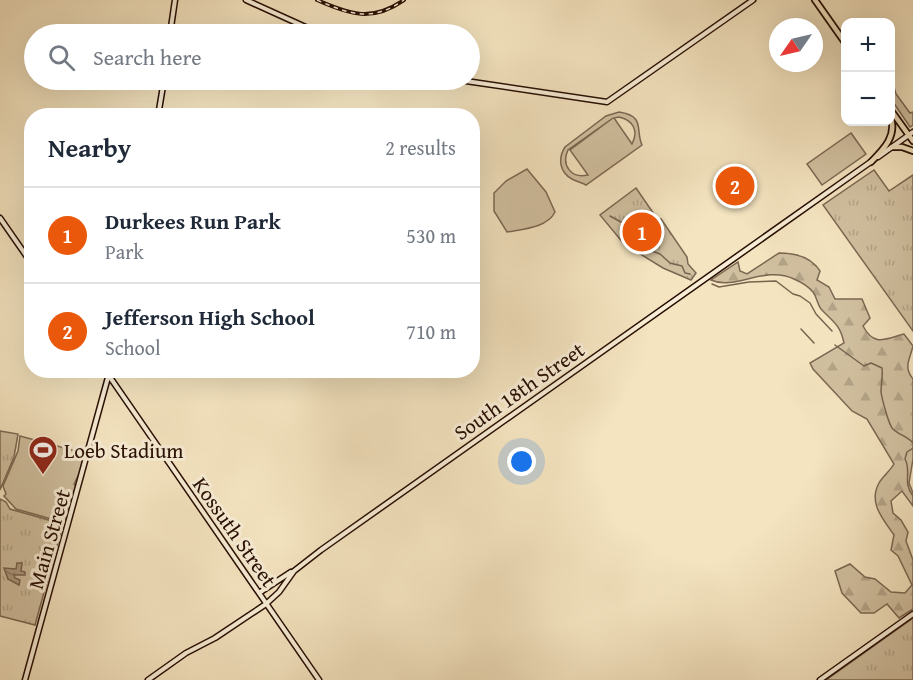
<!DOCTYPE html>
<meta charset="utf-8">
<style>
:root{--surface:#fff;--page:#f6f6f7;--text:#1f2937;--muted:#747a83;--line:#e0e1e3;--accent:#ea580c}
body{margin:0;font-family:"Gentium Book Plus",serif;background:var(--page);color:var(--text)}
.controls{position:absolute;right:18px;top:18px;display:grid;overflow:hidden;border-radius:12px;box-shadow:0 6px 24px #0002}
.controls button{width:54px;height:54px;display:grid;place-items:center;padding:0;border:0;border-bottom:2px solid var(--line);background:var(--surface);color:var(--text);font:30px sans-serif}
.compass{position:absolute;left:769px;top:18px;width:54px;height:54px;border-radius:50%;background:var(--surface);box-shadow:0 6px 24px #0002;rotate:236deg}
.you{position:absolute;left:522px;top:462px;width:21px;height:21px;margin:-15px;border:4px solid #fff;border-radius:50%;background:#1a73e8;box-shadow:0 0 0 9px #1a73e833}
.badge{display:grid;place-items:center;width:39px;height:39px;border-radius:50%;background:var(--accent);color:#fff;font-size:20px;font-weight:700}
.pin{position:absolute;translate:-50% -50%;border:3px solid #fff;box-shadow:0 2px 6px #0006}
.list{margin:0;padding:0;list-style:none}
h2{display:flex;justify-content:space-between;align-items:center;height:78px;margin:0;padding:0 24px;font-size:26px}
h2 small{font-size:20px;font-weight:400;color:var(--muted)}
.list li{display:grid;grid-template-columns:39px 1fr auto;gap:18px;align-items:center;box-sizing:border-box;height:96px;padding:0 24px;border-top:2px solid var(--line)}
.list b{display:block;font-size:22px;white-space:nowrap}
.list p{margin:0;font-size:20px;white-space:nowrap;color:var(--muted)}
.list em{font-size:20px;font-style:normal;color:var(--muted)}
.icon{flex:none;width:33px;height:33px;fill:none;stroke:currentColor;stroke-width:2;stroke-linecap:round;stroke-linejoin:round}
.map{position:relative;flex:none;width:913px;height:680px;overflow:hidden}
.search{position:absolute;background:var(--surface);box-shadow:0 6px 24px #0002;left:24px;top:24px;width:456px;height:66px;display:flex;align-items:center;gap:15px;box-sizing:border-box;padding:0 21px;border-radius:33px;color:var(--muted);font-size:22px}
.panel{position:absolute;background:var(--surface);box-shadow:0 6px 24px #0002;left:24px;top:108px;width:456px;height:270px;border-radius:24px}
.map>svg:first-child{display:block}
</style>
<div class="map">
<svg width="913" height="680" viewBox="0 0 913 680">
<defs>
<pattern id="grass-tufts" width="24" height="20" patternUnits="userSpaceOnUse" patternTransform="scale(1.5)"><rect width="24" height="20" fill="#d1c0a0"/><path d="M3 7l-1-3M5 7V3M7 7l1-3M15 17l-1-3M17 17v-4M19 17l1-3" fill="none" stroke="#b3a488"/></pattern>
<pattern id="forest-firs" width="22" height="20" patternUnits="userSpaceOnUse" patternTransform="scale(1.5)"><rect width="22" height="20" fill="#d1c0a0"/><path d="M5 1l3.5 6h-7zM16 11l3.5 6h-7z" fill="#b3a488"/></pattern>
<pattern id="water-ripples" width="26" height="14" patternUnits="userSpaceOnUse" patternTransform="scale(1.5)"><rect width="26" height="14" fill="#ae9b80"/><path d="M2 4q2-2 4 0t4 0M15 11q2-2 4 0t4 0" fill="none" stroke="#8e7d67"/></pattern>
</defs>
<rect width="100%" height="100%" fill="#f4e4c0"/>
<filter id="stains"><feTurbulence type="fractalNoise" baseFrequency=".00333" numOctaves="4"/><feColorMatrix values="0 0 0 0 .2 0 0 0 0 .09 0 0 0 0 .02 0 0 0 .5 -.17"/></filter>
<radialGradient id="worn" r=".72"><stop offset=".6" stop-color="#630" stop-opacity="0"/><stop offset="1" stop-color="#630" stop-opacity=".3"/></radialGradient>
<path fill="url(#grass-tufts)" stroke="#7c6752" stroke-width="1.5" d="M890,74L896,94L910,113L913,112V125L910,127L891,99Z
M874,170L889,191L913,175V331L823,205Z
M636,188L658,220L661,219L687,257L688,264L696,273L691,280L663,268L624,244L600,215Z
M0,431L18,434L14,457L0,490Z
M0,499L6,502L10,509L63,524L35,625L0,616Z
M913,618V680H826Z"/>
<path fill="url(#forest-firs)" stroke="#7c6752" stroke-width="1.5" d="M779,253C795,253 811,257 820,271L817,280L829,287L835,299H862L870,318L863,326C874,347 885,339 904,334L913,346C910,359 903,367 913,379V459L909,483L913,493V506L902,491L891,501L893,513L901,520L908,532L906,541L913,560V609L899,618L887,604L874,613H861L842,593L835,571L850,564L865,577L875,579L891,592L905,593L912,585L898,556L891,550L894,535C883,519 868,503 879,483C883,476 890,471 894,464L867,419L852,411L813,369L810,363L844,343C840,324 833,322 821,309C817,304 817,297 813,292C808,286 801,282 794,279C764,265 735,291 711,280L738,262L740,271L747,274Z"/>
<path fill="#d1c0a0" stroke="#7c6752" stroke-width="1.5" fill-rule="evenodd" d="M619,112C646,116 635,130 642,145L586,185C581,182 577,182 572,179C559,172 558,158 565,147L606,116ZM619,117C633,120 639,131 632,144L614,118ZM613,118L570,150L588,175C571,179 561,165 568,150Z
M851,133L866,154L822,185L807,164Z
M527,169L546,192L555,212C547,228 523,229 507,232L494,211V193L506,181Z
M20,436L83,453L81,470L74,484L76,486L66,520H63L62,522L16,509L4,496L6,494L3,486L18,451Z"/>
<path fill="url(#water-ripples)" stroke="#78634e" stroke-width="1.5" d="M17,563H22L21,571L25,572V575H14L15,578L20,580L19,585L8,579L4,568L16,569Z"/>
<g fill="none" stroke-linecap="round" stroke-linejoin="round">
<path stroke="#78634e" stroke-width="1.5" d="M610,216L632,228L644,248L660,254L670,263L682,266L685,273L690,274
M712,284L719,287L749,282L776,281L793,294L800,296L810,303L816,314L832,331
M801,329L814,343
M835,345L864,366L871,363L882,368C883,376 881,385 881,392C882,399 889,426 893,429C899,435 907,436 913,443
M913,448L907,452L905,459C912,472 902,482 913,496"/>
<g stroke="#270e03" stroke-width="7">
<path id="secondary" d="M246,0L321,34
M170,34L175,0
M459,80L607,102L753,0
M158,116L164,80
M878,157L913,132
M0,218L32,264
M105,370L319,680
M259,593L291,572
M25,680L110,370
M148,680L186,653L215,638L266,604L279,592L294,571L321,550L872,161
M820,680L913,614"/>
</g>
<g stroke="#270e03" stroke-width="8">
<path id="primary" d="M815,0L846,44
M890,109L913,141
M892,147H902L913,151
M871,162C884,149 898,135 890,115"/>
</g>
<use href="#secondary" stroke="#f8edd6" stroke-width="4"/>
<use href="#primary" stroke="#f4e4c0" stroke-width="4.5"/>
<g stroke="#270e03" stroke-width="4">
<path id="rail" d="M317,0C351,15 372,22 404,0"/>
</g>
<use href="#rail" stroke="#f8edd6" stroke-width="1.5" stroke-dasharray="4.5" stroke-linecap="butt"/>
</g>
<defs>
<g id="stadium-pin" transform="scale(1.5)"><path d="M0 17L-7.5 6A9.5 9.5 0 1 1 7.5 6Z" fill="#8f2418" stroke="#f8edd6"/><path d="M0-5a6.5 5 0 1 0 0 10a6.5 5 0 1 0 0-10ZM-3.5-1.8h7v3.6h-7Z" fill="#fff"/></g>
</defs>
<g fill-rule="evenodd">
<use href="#stadium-pin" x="43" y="450"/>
</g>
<g text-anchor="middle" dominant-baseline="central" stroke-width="6" stroke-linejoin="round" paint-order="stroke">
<g font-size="21" fill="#270e03" stroke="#f8edd6">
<text transform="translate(519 391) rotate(-35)">South 18th Street</text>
<text transform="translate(235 532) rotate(55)">Kossuth Street</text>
<text transform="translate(49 539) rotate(-74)">Main Street</text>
</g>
<g font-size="21" fill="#270e03" stroke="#f8edd6" text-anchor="start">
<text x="64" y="450">Loeb Stadium</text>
</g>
</g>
<rect width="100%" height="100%" filter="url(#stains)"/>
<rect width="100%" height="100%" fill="url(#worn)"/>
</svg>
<div class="controls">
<button>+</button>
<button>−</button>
</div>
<svg class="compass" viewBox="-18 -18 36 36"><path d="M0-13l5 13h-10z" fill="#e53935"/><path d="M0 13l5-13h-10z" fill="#747a83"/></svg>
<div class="you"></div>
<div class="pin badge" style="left:642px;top:232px">1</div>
<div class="pin badge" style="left:735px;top:186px">2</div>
<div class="search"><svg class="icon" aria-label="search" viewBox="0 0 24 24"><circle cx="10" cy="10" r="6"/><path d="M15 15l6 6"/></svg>Search here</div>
<section class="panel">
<h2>Nearby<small>2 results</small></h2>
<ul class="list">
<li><span class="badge">1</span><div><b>Durkees Run Park</b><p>Park</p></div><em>530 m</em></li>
<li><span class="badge">2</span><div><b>Jefferson High School</b><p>School</p></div><em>710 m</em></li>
</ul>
</section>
</div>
